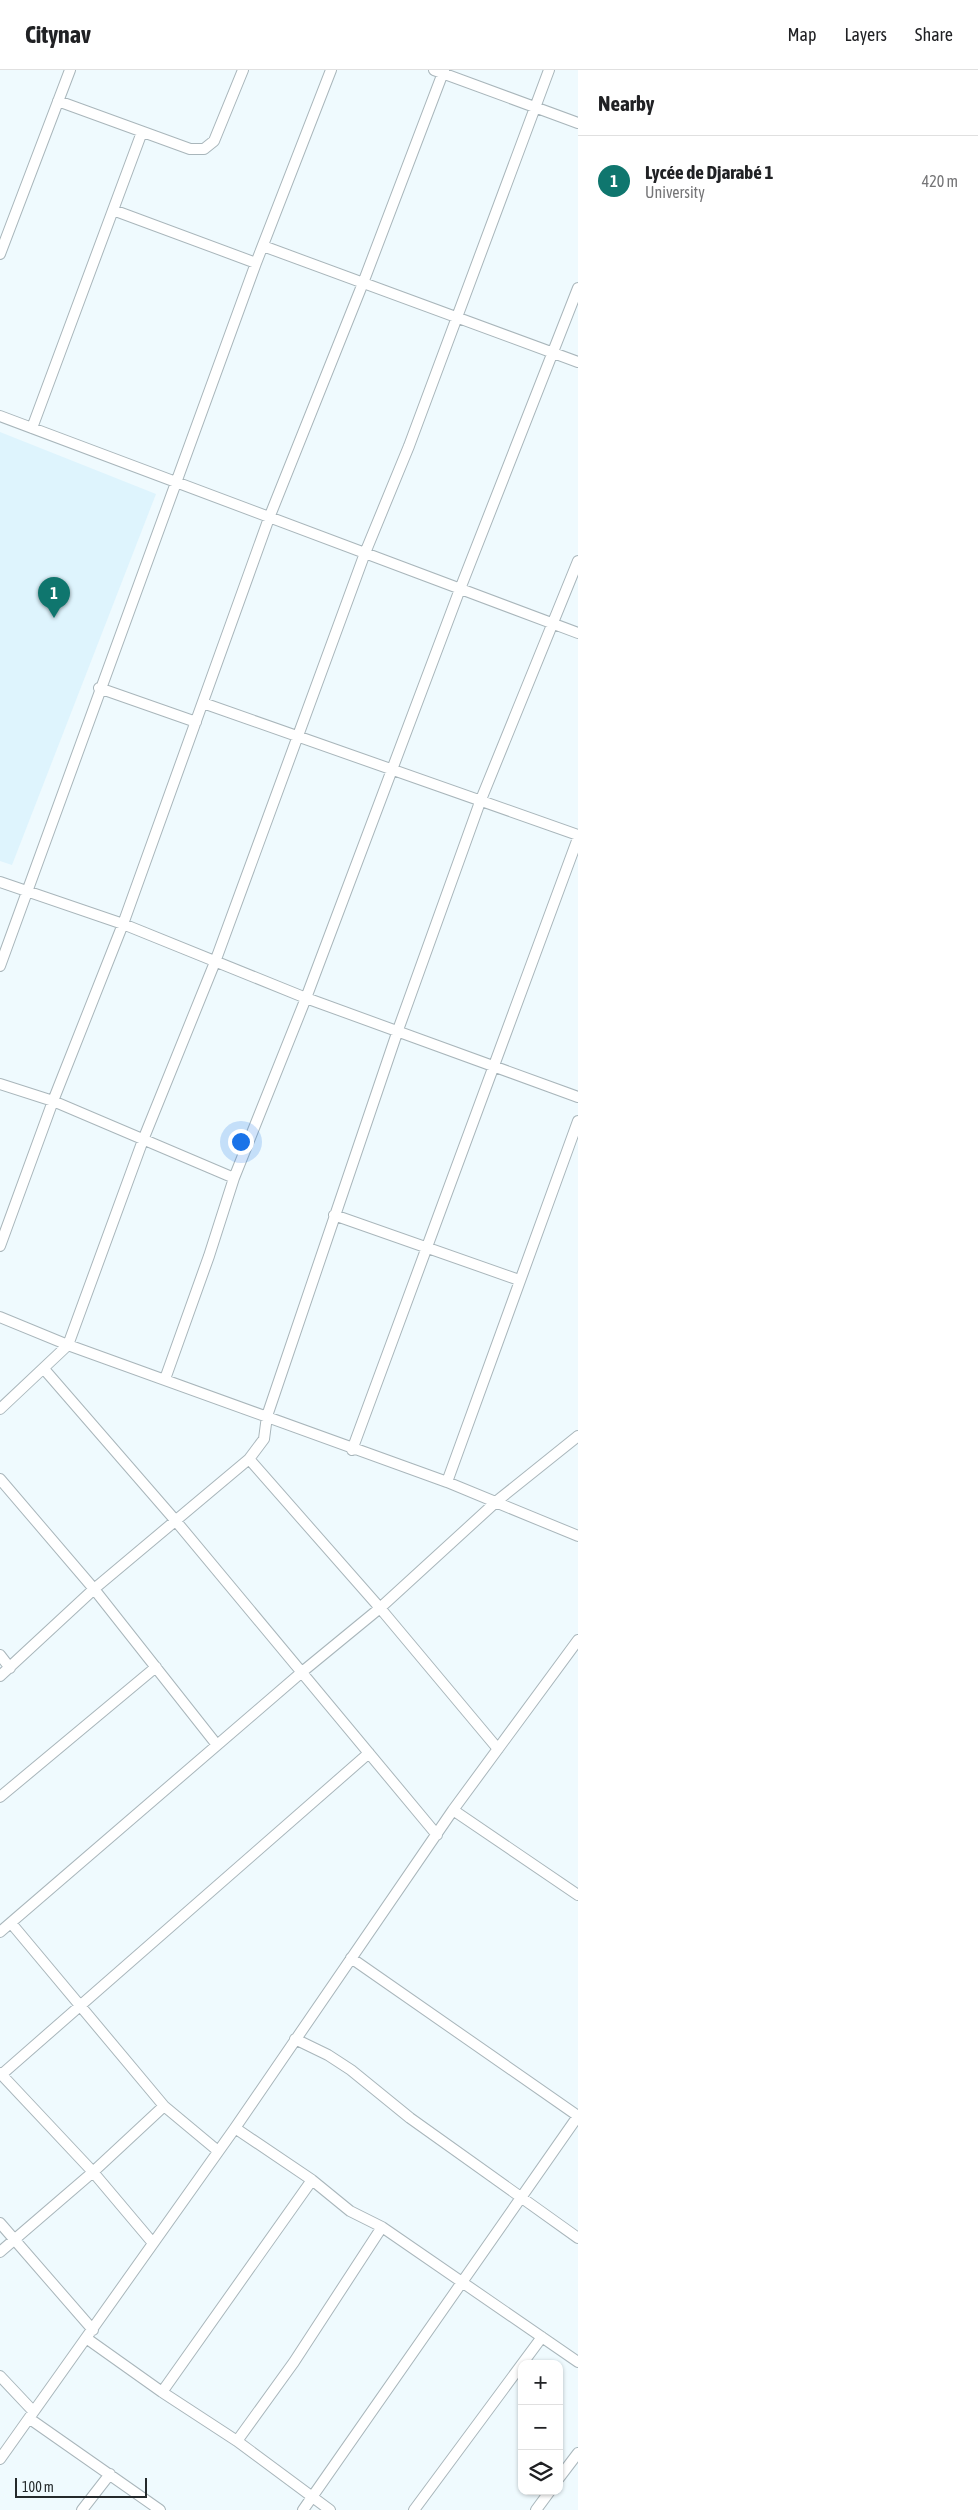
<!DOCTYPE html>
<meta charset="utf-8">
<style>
:root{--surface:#fff;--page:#f2f2f2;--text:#202124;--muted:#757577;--line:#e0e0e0;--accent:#0f766e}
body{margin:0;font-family:"Asap Condensed",sans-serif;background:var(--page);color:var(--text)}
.controls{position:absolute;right:15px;bottom:15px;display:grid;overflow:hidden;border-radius:10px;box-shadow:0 1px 4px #0004}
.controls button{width:45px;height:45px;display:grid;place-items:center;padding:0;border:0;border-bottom:1px solid var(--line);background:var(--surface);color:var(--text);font:25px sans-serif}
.scale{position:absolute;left:15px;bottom:12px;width:132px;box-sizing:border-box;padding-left:5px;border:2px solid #24292b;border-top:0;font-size:14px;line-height:18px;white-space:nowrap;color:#24292b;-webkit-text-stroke:4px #effafe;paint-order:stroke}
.you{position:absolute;left:240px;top:1071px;width:18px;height:18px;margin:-12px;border:4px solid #fff;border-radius:50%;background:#1a73e8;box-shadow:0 0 0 8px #1a73e833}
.badge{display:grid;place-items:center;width:32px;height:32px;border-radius:50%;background:var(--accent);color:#fff;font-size:16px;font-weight:700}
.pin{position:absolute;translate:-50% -41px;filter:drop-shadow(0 1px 2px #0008)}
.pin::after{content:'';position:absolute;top:26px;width:18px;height:15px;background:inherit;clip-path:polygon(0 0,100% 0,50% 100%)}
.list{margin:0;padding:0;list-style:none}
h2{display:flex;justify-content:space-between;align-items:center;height:65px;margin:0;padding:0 20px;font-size:21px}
h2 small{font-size:16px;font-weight:400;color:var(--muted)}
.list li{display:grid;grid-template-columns:32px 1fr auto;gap:15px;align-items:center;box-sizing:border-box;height:90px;padding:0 20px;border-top:1px solid var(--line)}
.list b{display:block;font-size:19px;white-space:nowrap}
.list p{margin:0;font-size:16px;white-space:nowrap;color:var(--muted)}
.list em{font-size:16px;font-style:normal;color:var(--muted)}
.icon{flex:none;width:28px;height:28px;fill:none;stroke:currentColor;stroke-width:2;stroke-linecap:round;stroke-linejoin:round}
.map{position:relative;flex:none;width:578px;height:2440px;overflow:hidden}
header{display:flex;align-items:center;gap:30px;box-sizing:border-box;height:70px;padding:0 25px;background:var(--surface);border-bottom:1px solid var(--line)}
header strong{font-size:24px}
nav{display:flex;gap:28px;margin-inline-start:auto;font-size:18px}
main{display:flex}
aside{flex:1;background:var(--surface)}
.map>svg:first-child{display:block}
</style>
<header>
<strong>Citynav</strong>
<nav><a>Map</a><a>Layers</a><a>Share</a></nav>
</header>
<main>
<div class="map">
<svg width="578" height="2440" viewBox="0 0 578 2440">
<rect width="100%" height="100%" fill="#effafe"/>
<path fill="#def4fd" d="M0,362L156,424L12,795L0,791Z"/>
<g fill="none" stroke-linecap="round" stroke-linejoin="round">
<g stroke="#a9b6bb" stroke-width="12">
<path id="minor" d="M434,0L578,53
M58,31L190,79H204L214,71L243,0
M113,140L256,193
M263,176L578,292
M0,184L70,0
M0,346L578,563
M32,358L142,62
M99,618L196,652
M203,633L578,765
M0,812L123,854L306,928L578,1027
M0,896L256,193L331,0
M0,1014L53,1031L234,1108
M334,1145L519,1210
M0,1176L53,1031L123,854L269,448L363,213L444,0
M0,1247L68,1275L447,1412L578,1466
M44,1299L175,1450L437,1765
M165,1309L209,1186L234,1108L306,928L460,519L578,218
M0,1339L68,1275L143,1070L215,892L365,483L409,376L549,0
M352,1380L578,768
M249,1389L380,1538L498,1679
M0,1409L94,1519L217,1675
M447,1412L578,1051
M0,1585L10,1598
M0,1606L94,1519L249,1389L264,1369L267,1346L398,960L480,732L578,491
M0,1727L156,1597
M453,1740L578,1825
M11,1853L164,2036
M0,1862L302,1602L380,1538L497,1431L578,1366
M351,1888L578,2046
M295,1969L328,1985L351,2000L410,2048L578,2168
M0,2003L93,2102L152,2172
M1,2005L369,1683
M235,2058L312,2110L350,2141L382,2157L578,2292
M0,2153L93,2260
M0,2182L93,2102L164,2036L218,2081
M86,2268L162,2322L237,2371L330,2440
M0,2306L33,2341
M162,2322L312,2110
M30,2349L160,2440
M237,2371L294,2292L382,2157
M0,2389L235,2058L453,1740L578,1570
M559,2408L578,2383
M82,2440L110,2404
M303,2440L578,2046
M414,2440L542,2267
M536,2440L550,2421"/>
</g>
<use href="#minor" stroke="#fff" stroke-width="10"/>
</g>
</svg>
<div class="controls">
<button>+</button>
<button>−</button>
<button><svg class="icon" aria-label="layers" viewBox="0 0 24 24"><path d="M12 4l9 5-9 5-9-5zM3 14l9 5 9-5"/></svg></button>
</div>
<div class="scale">100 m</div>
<div class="you"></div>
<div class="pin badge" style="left:54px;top:548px">1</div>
</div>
<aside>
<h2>Nearby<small></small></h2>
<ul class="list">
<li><span class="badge">1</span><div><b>Lycée de Djarabé 1</b><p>University</p></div><em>420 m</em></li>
</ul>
</aside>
</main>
